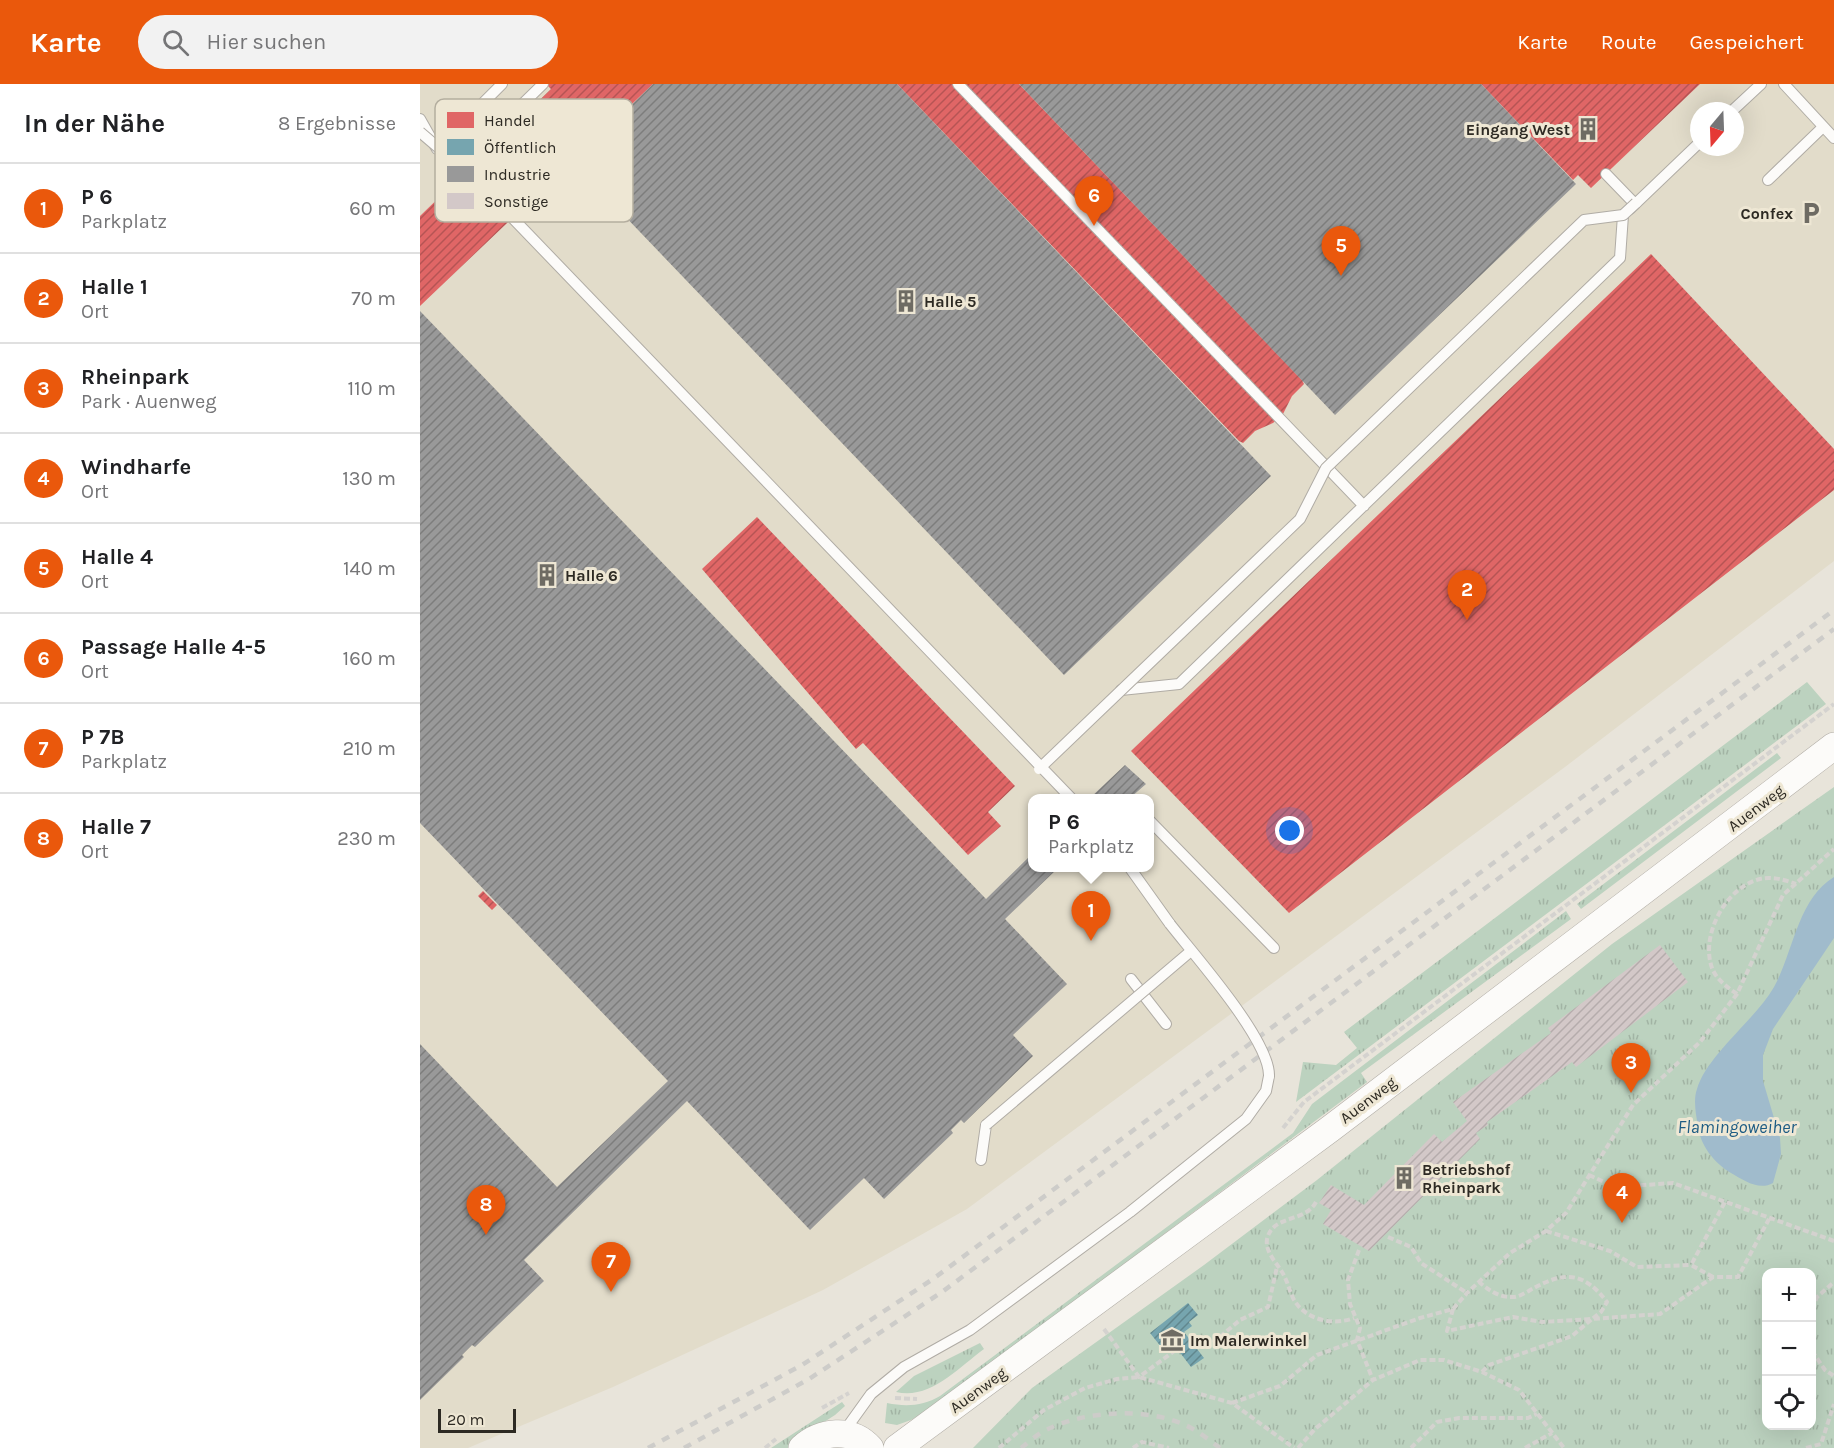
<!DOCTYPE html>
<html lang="de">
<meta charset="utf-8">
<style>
:root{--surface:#fff;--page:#f2f2f2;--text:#202124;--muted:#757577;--line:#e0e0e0;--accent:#ea580c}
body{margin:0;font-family:Karla,sans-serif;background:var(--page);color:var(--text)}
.controls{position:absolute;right:18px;bottom:18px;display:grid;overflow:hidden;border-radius:12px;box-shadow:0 6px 24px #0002}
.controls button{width:54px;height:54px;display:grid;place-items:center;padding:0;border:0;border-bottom:2px solid var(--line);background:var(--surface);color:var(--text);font:30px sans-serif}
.compass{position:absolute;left:1270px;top:18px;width:54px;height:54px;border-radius:50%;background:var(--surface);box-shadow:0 6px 24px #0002;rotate:199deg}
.scale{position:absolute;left:18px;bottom:15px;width:78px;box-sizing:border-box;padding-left:6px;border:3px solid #2d2a23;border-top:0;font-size:16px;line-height:21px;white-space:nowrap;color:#2d2a23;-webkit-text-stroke:4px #eee7d4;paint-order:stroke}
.you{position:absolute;left:870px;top:747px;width:21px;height:21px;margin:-15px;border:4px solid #fff;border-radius:50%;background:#1a73e8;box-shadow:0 0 0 9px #1a73e833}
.badge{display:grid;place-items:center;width:39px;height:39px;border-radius:50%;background:var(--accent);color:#fff;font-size:20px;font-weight:700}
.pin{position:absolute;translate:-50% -50px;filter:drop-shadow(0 2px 3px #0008)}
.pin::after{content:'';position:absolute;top:32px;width:21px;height:18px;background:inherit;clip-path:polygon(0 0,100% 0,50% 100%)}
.popup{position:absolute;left:608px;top:710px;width:126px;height:78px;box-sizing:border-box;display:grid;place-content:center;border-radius:12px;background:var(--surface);filter:drop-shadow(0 2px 4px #0005);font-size:20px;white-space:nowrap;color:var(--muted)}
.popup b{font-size:22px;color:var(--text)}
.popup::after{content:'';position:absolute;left:50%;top:100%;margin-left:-12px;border:12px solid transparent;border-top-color:var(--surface)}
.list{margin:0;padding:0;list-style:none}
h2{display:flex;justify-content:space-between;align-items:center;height:78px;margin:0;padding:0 24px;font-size:26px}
h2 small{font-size:20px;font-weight:400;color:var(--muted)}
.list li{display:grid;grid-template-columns:39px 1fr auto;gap:18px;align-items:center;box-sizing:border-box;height:90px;padding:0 24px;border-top:2px solid var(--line)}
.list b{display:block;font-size:22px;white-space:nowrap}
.list p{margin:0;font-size:20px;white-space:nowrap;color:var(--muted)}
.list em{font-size:20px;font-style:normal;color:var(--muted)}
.icon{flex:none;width:33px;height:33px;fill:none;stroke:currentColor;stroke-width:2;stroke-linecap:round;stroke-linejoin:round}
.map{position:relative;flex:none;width:1414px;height:1364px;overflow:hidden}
header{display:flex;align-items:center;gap:36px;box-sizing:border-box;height:84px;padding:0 30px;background:var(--accent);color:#fff}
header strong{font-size:28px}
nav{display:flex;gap:33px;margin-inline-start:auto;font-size:21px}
.search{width:420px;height:54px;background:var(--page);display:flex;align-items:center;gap:15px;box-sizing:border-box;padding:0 21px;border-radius:33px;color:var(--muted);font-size:22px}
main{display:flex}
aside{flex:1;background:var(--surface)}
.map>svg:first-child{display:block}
</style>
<header>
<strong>Karte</strong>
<div class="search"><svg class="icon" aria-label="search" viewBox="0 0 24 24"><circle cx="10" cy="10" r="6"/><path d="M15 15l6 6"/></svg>Hier suchen</div>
<nav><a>Karte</a><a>Route</a><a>Gespeichert</a></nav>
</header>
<main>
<aside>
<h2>In der Nähe<small>8 Ergebnisse</small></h2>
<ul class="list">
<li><span class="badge">1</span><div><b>P 6</b><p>Parkplatz</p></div><em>60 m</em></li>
<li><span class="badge">2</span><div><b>Halle 1</b><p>Ort</p></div><em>70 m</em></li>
<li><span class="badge">3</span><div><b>Rheinpark</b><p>Park · Auenweg</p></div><em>110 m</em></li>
<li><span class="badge">4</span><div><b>Windharfe</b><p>Ort</p></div><em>130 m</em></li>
<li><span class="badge">5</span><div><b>Halle 4</b><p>Ort</p></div><em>140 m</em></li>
<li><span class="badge">6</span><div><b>Passage Halle 4-5</b><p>Ort</p></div><em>160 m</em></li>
<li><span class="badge">7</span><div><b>P 7B</b><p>Parkplatz</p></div><em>210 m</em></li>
<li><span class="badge">8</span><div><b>Halle 7</b><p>Ort</p></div><em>230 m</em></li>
</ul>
</aside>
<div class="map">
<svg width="1414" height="1364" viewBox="0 0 1414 1364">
<defs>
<pattern id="grass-tufts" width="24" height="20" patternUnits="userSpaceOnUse" patternTransform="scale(1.5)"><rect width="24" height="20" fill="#bcd2bf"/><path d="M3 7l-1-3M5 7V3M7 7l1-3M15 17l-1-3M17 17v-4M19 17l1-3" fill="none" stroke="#a2b4a4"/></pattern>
<pattern id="shops-hatch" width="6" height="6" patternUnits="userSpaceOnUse" patternTransform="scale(1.5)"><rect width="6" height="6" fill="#e06666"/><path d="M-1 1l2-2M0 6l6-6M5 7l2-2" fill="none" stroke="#b65454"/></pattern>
<pattern id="public-hatch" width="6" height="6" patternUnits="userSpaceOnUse" patternTransform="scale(1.5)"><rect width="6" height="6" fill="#76a5af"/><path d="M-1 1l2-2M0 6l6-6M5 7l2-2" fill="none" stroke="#61878e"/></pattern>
<pattern id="industry-hatch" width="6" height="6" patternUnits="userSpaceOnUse" patternTransform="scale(1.5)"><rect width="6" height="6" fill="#999"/><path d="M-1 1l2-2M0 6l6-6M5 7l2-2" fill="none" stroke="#7d7d7c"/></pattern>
<pattern id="building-hatch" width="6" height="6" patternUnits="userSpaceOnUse" patternTransform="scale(1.5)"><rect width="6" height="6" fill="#d3c8c8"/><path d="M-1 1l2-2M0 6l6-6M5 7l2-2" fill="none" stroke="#b5acac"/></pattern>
</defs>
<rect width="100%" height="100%" fill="#e8e4da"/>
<path fill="#e2dcca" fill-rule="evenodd" d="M0,0H1414V477L1145,683L547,1125L403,1206L193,1303L48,1364H0ZM1279,27H1315V63H1279ZM612,714H730V784H612Z"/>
<path fill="url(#grass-tufts)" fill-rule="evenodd" d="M1387,598L1406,620L876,1018L883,978L916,981L937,964L924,948Z
M1357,669L1361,674L1161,825L1157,820Z
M1414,703V1364H553L612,1304L784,1181L897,1096L1192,860ZM1346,1188H1392V1342H1346Z
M1146,827L1151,835L941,989L947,998L517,1320L491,1336L477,1341L465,1339L467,1319C486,1323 503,1322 520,1312L873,1049L892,1020Z
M560,1259L564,1265C538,1284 510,1316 476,1308L494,1292Z
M422,1318L425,1322L415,1331L373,1358L368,1364H351Z"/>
<path fill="#a0bbcc" d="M1414,793V854L1353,945L1343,971V997L1360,1054L1361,1070L1353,1099C1339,1107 1323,1096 1311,1089C1294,1079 1280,1061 1278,1042C1276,1031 1273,1016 1277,1005C1287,971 1335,936 1354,903C1374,867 1377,816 1414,793Z"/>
<path fill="url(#shops-hatch)" d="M126,0H233L0,222V132L131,5Z
M477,0H599L882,296L884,300L872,312L863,330L853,339L835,347L823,359L819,357Z
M1061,0H1280L1171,104L1158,91L1153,96Z
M1231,170L1414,365V406L869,829L711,667Z
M337,433L595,702L568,728L581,742L548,771L443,659L436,665L282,485Z
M63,807L77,821L72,826L58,812Z"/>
<path fill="url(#public-hatch)" d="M768,1219L778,1231L769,1238L772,1242L764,1248L784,1274L771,1283L755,1262L746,1269L730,1249Z"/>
<path fill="url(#industry-hatch)" d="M233,0H477L851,392L644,591L153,78Z
M599,0H1061L1156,100L915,331Z
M0,227L566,815L612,770V784H638L585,835L647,900L593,951L613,972L544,1039L541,1036L531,1046L533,1049L464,1115L444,1094L390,1146L267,1017L104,1176L124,1197L55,1263L52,1261L42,1271L44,1273L0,1316V960L137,1103L248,997L0,739Z
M705,681L726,700L710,714H670Z"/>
<path fill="url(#building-hatch)" d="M1240,861L1268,898L1156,983L1152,978L1067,1038L1068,1041L1056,1049L1060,1055L949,1167L903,1140L911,1126L899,1119L911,1101L944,1121L1014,1050L1022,1058L1047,1037L1033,1018L1131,949L1128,944Z"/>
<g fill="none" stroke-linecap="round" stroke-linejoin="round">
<g stroke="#b0aca5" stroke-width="12">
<path id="service" d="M538,0L944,422
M1364,0L1414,54
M1312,27L1341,0
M0,35L17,65L82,0
M39,82L123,0
M1186,90L1215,120
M1348,96L1403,43
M1210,125L1279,59
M701,606L759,600L1200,174L1203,131
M730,737L854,864
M710,784L750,840
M711,895L746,940
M561,1076L566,1041
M423,1349L451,1310L484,1283L550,1246L710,1128L826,1035L846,1007L849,992"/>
</g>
<g stroke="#b0aca5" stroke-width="28">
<path id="tertiary" d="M382,1364C401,1347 431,1343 450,1364
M477,1364L910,1045L1414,662"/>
</g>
<path stroke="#d4d2cf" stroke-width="4" stroke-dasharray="6 3" stroke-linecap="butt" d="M1317,910C1307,903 1296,895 1292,884C1280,851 1306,803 1340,795C1352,792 1365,796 1376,800
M863,1044L884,1018L1414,620
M1169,1091L1195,1103L1253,1099L1414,1157
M896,1118C885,1139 853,1130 847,1155C845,1168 856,1178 862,1188C867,1196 869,1205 873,1214C884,1236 913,1242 934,1234
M1126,1147L1190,1167L1217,1183L1271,1181
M968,1153L991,1163L1001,1179L1047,1209
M939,1166L928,1196L930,1220L940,1244L937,1256L953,1296
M1293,1193L1271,1181L1305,1118
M1033,1225L1027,1247L1093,1233L1122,1238L1172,1235L1181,1228L1187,1218C1164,1188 1145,1187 1114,1204C1108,1207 1100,1213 1093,1213C1079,1214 1069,1206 1059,1198
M1392,1225L1397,1213L1414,1198
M684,1245L719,1293L757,1265
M776,1263L790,1261L820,1236L848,1223L857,1183
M1392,1267L1405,1286L1414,1292
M1062,1288L1069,1281L1152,1252L1172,1235L1240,1230L1293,1193H1318L1349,1135
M475,1314L497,1315
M812,1319L860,1302L897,1271L1000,1234L1033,1225L1047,1209L1090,1169L1126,1147L1146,1129L1213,1021L1280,958L1317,910L1363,811L1414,765
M402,1324L429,1309
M345,1364L356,1355
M579,1364L624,1326L665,1304L697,1295L719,1293L812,1319L874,1364
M713,1364L722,1358L749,1364
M878,1364L895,1345L953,1296L1000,1276H1024L1062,1288L1099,1306L1144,1364
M991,1364L1017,1338L1039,1334H1108L1117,1330
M1105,1364L1132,1349
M1386,1364L1401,1360L1414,1320"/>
<use href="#service" stroke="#fcfbf9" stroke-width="10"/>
<use href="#tertiary" stroke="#fcfbf9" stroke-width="27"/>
<path stroke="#cdccc9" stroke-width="4.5" stroke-dasharray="8 8" stroke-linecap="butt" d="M228,1364L382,1281L513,1195L1414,526
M264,1364L389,1295L522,1208L1414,545
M601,1364C609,1358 618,1349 628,1345C665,1327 726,1323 765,1341C777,1346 789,1356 800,1364"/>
<g stroke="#b0aca5" stroke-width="12" stroke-linecap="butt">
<path id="service-bridge" d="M0,48L55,95L651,714
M619,685L880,435L906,384L1164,136L1203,131L1216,119
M750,840C775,872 850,956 849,992
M566,1041L771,867"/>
</g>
<use href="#service-bridge" stroke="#fcfbf9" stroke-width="10"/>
</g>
<defs>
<g id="building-bare" transform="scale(1.8)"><path d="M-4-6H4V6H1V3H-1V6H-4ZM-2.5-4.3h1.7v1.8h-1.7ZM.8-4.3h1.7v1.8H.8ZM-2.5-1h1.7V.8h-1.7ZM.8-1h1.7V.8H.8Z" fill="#6e6b63" stroke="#eee7d4" stroke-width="2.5" paint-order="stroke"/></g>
<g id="parking-bare" transform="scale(1.8)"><path d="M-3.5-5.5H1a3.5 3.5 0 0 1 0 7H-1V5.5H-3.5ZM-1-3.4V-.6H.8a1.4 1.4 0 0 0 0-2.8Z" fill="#6e6b63" stroke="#eee7d4" stroke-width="2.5" paint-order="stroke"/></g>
<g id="museum-bare" transform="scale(1.8)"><path d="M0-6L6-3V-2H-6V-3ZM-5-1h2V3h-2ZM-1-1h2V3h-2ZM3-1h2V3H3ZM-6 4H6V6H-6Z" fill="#6e6b63" stroke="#eee7d4" stroke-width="2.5" paint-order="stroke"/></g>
</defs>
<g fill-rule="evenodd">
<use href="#building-bare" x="1168" y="45"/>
<use href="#parking-bare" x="1391" y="129"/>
<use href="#building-bare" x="486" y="217"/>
<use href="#building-bare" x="127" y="491"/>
<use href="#building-bare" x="984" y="1094"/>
<use href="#museum-bare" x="752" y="1256"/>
</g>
<g text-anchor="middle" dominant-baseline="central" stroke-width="6" stroke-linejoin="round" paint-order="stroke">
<g font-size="16" font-weight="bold" fill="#2d2a23" stroke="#eee7d4" text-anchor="start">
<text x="1150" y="45" text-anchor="end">Eingang West</text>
<text x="1373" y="129" text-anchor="end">Confex</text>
<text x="504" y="217">Halle 5</text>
<text x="145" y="491">Halle 6</text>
<text x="1002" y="1085">Betriebshof<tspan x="1002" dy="18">Rheinpark</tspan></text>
<text x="770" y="1256">Im Malerwinkel</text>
</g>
<g font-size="16" fill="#2d2a23" stroke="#eee7d4">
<text transform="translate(1336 724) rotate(-37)">Auenweg</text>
<text transform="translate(948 1016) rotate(-37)">Auenweg</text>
<text transform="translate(558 1306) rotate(-36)">Auenweg</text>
</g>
<g font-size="18" font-style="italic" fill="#1c5b83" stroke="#eee7d4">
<text x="1317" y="1043">Flamingoweiher</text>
</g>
</g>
<rect x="15" y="15" width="198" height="123" rx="9" fill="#eee7d4" stroke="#b4ae9f" stroke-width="1.5"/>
<rect x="27" y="28" width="27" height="16" fill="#e06666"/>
<rect x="27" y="55" width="27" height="16" fill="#76a5af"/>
<rect x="27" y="82" width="27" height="16" fill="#999"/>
<rect x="27" y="109" width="27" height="16" fill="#d3c8c8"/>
<g font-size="16" fill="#2d2a23">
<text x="64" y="42">Handel</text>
<text x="64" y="69">Öffentlich</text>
<text x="64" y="96">Industrie</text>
<text x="64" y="123">Sonstige</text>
</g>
</svg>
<div class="controls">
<button>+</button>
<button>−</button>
<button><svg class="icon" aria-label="locate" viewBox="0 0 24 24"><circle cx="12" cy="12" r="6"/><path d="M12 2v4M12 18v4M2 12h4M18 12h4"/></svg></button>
</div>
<svg class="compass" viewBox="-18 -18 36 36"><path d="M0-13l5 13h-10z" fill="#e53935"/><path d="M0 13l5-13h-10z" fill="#757577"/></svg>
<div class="scale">20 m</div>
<div class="you"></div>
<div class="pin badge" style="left:671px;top:857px">1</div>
<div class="popup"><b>P 6</b>Parkplatz</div>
<div class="pin badge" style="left:1047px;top:536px">2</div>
<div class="pin badge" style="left:1211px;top:1009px">3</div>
<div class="pin badge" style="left:1202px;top:1139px">4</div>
<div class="pin badge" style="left:921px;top:192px">5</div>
<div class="pin badge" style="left:674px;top:142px">6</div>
<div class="pin badge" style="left:191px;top:1208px">7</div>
<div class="pin badge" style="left:66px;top:1151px">8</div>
</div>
</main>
